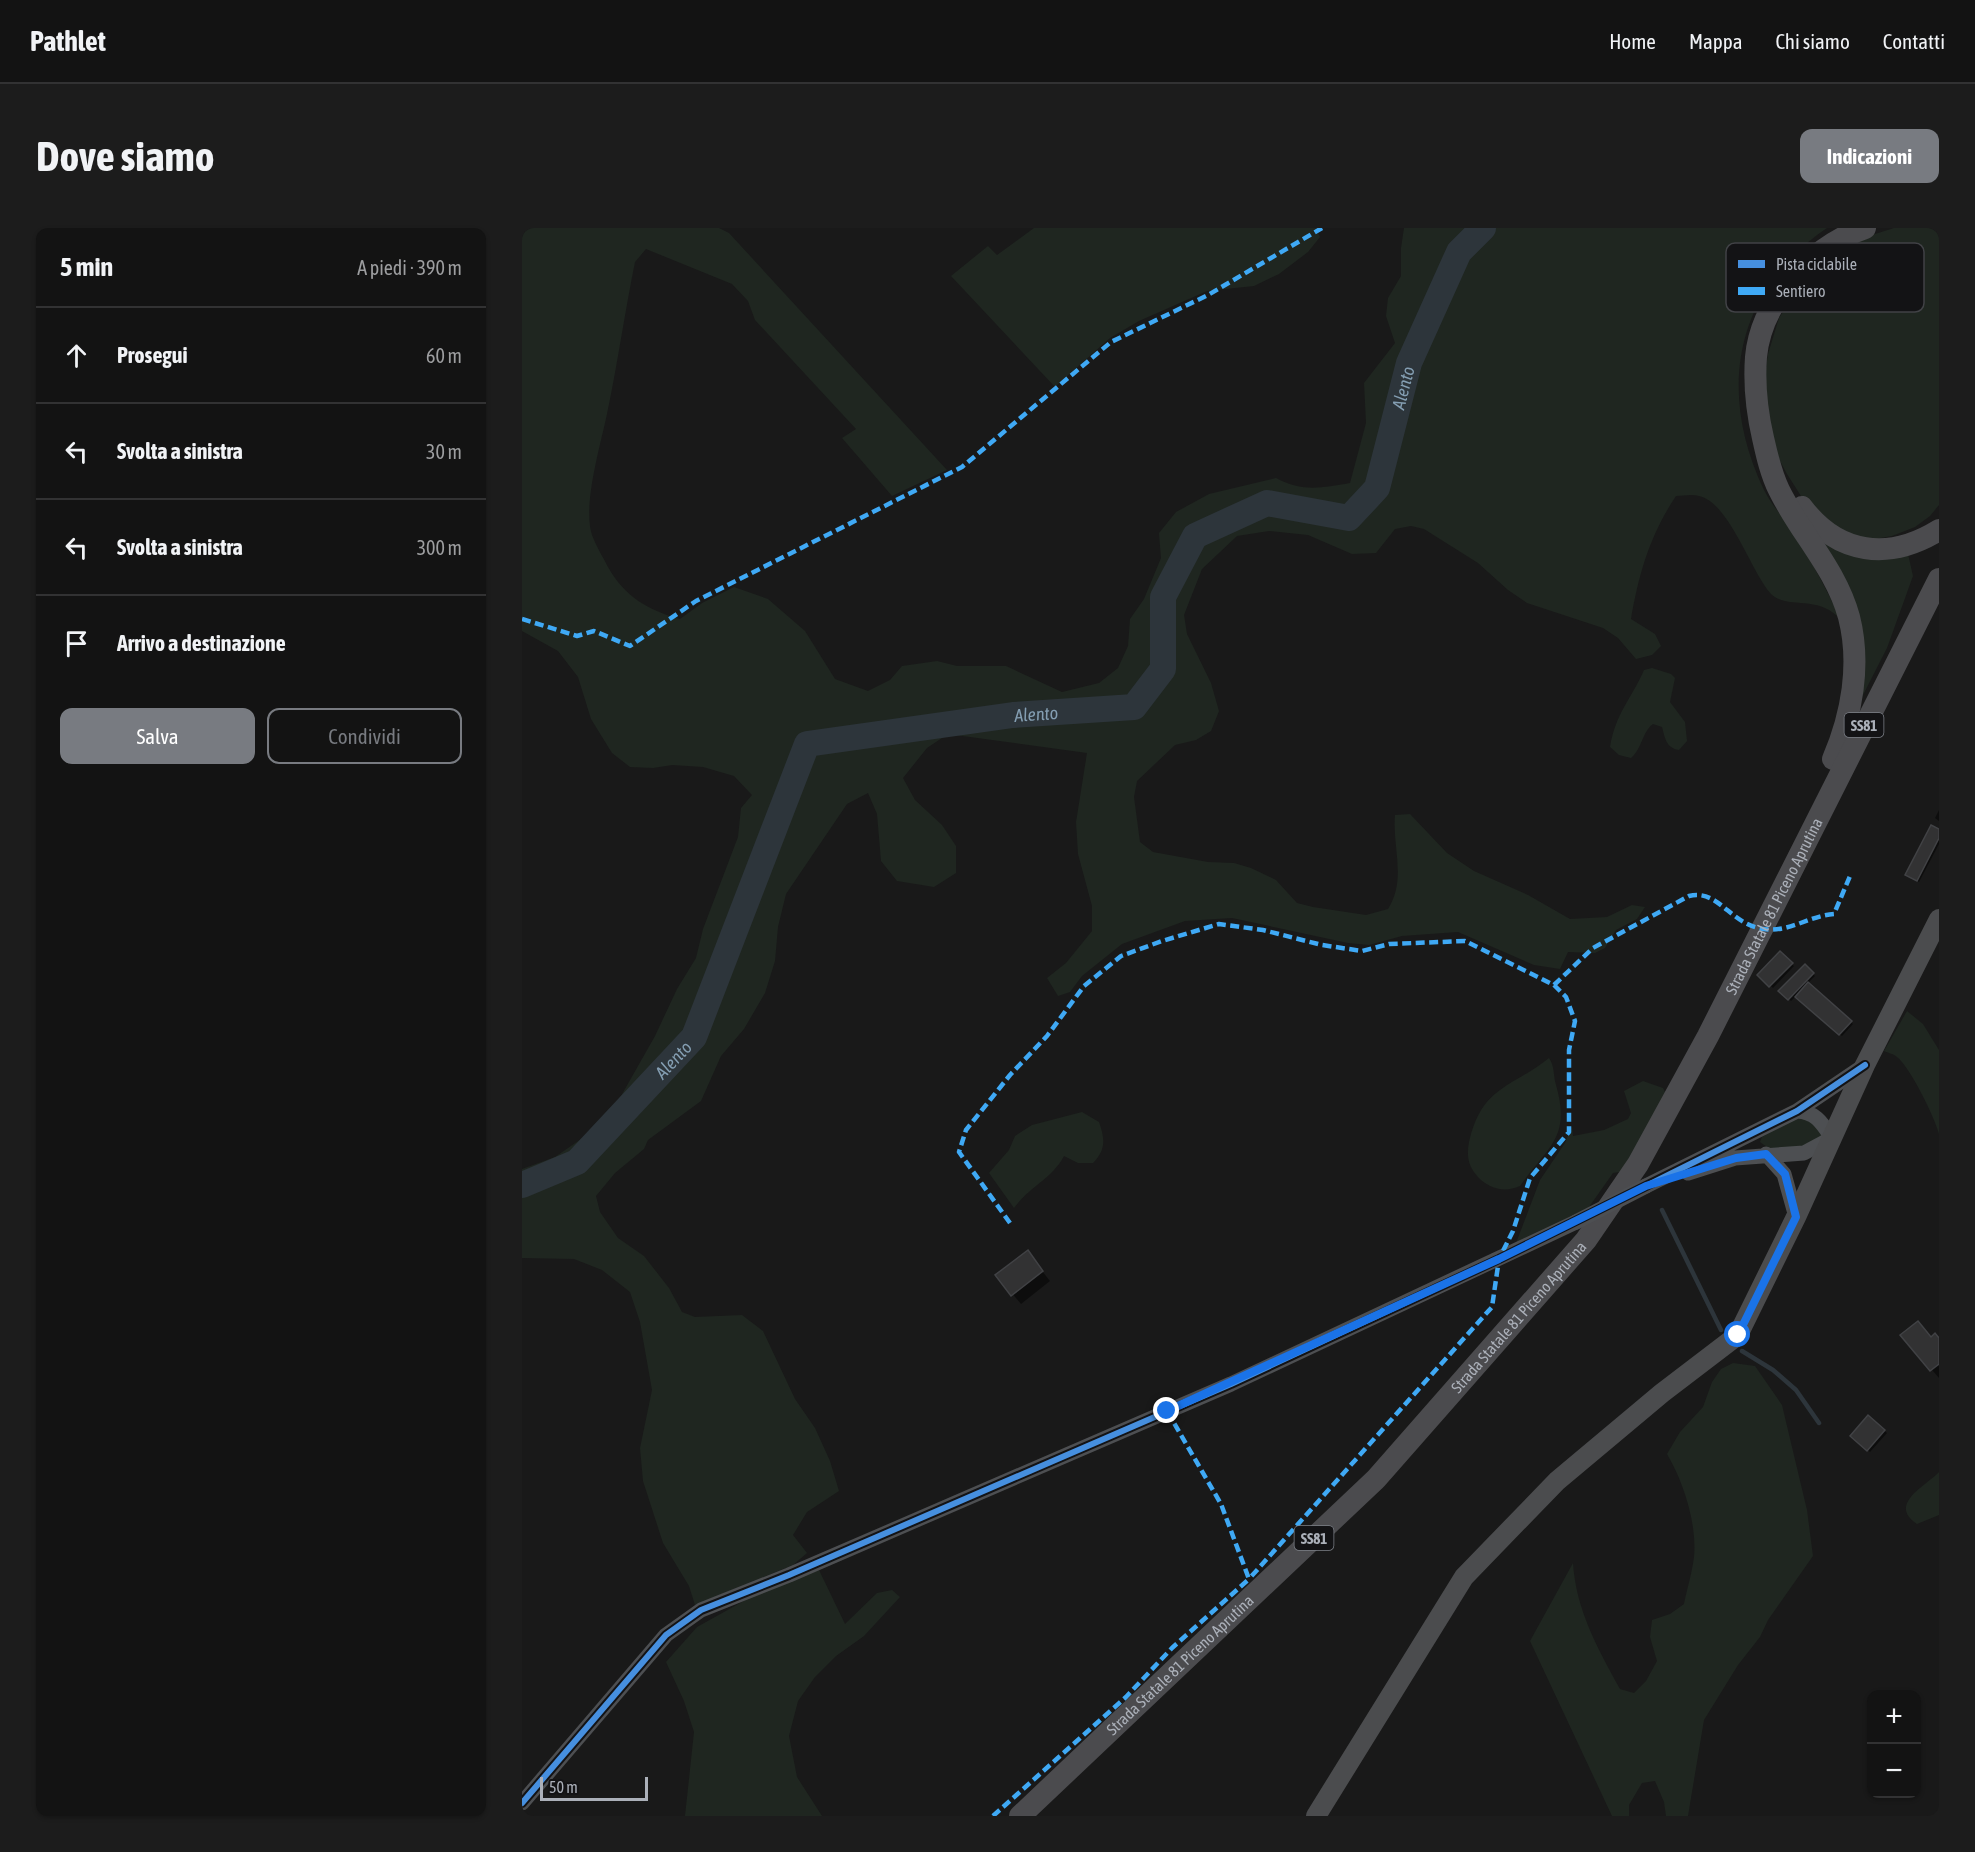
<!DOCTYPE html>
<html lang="it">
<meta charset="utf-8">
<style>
:root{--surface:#131313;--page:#1c1c1c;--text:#f1f3f6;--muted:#9d9ea0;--line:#323233;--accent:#787b81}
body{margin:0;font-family:"Asap Condensed",sans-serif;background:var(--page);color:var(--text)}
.controls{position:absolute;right:18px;bottom:18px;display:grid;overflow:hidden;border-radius:12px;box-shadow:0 2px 4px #0004}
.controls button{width:54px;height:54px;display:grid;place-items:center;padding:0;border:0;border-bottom:2px solid var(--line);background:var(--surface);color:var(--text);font:30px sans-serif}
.scale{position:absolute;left:18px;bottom:15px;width:108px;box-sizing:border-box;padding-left:6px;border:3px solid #abb0b9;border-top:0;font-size:16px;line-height:21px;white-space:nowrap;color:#abb0b9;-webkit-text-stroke:4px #131315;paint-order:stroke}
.stop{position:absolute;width:18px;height:18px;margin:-14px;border:4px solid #1a73e8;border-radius:50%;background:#fff}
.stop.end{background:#1a73e8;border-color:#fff;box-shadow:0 2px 6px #0008}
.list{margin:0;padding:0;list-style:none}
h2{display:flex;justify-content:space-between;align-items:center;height:78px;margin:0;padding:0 24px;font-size:26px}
h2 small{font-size:20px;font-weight:400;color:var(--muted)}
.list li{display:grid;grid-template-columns:39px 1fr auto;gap:18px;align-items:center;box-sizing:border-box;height:96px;padding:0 24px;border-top:2px solid var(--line)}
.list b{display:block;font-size:22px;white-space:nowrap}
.list em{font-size:20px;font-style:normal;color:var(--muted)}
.actions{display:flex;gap:12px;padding:18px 24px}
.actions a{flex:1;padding:14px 0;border:2px solid var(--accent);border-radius:12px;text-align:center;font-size:21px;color:var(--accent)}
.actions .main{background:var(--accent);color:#fff}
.icon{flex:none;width:33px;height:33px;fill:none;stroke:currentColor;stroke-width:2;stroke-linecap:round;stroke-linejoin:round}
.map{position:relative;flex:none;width:1417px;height:1588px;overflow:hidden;border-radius:12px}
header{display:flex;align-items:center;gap:36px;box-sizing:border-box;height:84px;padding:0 30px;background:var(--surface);border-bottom:2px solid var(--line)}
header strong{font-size:28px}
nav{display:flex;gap:33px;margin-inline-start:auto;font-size:21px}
.intro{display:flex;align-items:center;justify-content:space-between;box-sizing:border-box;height:144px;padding:0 36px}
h1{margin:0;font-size:42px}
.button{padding:15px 27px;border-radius:12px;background:var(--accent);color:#fff;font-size:21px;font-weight:700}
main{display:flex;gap:36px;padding:0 36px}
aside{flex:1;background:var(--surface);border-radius:12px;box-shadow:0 2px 4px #0004}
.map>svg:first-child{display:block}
</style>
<header>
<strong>Pathlet</strong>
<nav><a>Home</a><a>Mappa</a><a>Chi siamo</a><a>Contatti</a></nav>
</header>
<div class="intro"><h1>Dove siamo</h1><a class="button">Indicazioni</a></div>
<main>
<aside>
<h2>5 min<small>A piedi · 390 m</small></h2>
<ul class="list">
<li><svg class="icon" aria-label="ahead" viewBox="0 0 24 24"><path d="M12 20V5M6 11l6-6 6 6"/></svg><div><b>Prosegui</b></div><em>60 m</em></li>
<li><svg class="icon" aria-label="left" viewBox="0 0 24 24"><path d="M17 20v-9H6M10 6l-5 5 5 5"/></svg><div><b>Svolta a sinistra</b></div><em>30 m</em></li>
<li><svg class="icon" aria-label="left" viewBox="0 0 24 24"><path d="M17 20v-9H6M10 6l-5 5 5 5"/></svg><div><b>Svolta a sinistra</b></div><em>300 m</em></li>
<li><svg class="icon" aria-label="arrive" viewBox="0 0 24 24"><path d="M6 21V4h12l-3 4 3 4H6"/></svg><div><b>Arrivo a destinazione</b></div></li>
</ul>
<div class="actions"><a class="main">Salva</a><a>Condividi</a></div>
</aside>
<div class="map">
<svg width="1417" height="1588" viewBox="0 0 1417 1588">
<rect width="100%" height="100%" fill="#191919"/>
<path fill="#1f2620" d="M0,0H197L207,5L425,242L370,268L320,210L334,201L233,92L226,73L210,56L124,21L113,34C103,83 96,133 86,181C80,213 60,276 70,307C74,318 81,329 86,339C103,369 126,382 158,391L180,375L212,359L246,371L283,403L313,451L346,463L368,452L380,438L415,433L435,438H484L540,464L577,455L596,440L606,418L608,391L622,371L639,330L637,305L654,284L687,266L754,250C780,264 799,260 828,255L844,195L842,155L873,115L864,88L866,70L879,48V20L882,0H1305C1212,63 1195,164 1242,262C1251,280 1266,294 1276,311C1292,337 1306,365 1319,392C1297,366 1265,382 1249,366C1229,344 1207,274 1177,268C1170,266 1161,268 1154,268C1128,307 1117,345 1109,391L1133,406L1139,418L1130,427L1114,431L1096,410L1081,400L1005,375L986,362L956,335L902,301L889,298L873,301L854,325L830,326L786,307L747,303L715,308L680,341L662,387L665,406L689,455L697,483L689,503L674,512L653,517L615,553L612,569L618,614L631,624L686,634L712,635L729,640L754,652L775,675L791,679L844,687L866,681C885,651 870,619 873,587L888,586L925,625L952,643L1006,667L1048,691L1085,689L1110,677L1123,679L1115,691L1094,702L1083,720L1073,725L1046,724L1038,741L1012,737L936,704L880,708L847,717L826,715L710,690L663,693L600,716L560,748L548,764L536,768L525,750L544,735L570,703V678L556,626L554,594L565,525L426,506L405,520L381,550L393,572L420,597L434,618V645L412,659L375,653L359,633L355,586L346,565L325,576L264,666L256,699L253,733L243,765L222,801L199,828L179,873L126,912L122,921L93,945L74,968L78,984L96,1010L122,1028L147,1060L160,1084L173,1089L220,1087L241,1103L273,1171L293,1200L308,1233L317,1263L285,1284L271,1307L285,1325L271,1337L173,1377L167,1358L141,1315L121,1253L118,1220L130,1162L118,1094L108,1064L80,1042L52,1031L0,1030V941L33,929L72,902L99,868L133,808L155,761L174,730L181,701L216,609L219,580L230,567L212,548L181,539L150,537L131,540L108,539L90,525L69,491L56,449L36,423L0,403Z
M512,0H794L798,9L786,24L757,46L732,58L685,63L617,93L588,110L533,159L429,48L466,18L475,27Z
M1372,0H1417V277L1408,288L1393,299L1370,308L1347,312L1317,304L1279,268L1265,246L1251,220L1241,159L1246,126L1257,90L1276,60L1298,36L1328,14Z
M1302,314L1386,326L1391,348L1365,420L1339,471Z
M1130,440L1149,446L1153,450L1148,474L1163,494L1165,513L1157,522C1144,520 1143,510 1140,499L1131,496C1120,504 1120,521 1109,530L1097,527L1088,519C1094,484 1109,472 1122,442Z
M1385,783L1401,796L1417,822V906C1413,890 1388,839 1375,829C1372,826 1366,825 1362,823Z
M1027,830C1033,839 1031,847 1034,857C1049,910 1027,917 998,958C984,964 971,962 959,952C947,941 944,930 947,914C960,858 988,861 1027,830Z
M1121,853L1141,860L1146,870L1104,943L1091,945L1060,989L991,1023L1018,952L1043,915L1050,898L1051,908L1082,902L1106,891L1109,885L1102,863Z
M560,884L577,894C583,911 584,922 571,935H556L542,928C529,952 509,957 492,980L467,945L487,922L493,908L510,897Z
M1274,889L1288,890L1302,907C1286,919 1256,930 1238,914L1240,909Z
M1211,1135L1233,1138L1260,1177L1285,1282L1291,1328L1246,1392L1238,1409L1216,1437L1182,1492L1166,1588H1144L1142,1574L1133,1553L1120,1555L1107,1577V1588H1090L1008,1413L1051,1335C1054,1382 1076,1421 1098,1461L1112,1465L1124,1453L1135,1433L1128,1409L1130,1392L1148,1386L1162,1376C1165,1361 1170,1345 1172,1329C1175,1296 1162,1255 1145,1226L1158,1204L1181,1179L1190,1154L1199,1141Z
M1417,1244V1287L1395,1296C1365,1276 1404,1258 1417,1244Z
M297,1342L323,1396L355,1365L370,1362L378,1369L342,1408L314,1428L293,1449L276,1473L267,1508L275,1549L300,1588H163L172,1504L162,1473L144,1434L175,1399L238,1364Z"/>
<path fill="#0007" d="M1417,582V593L1413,590Z
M1410,599L1417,602V616L1397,654L1387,649Z
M1258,725L1272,738L1251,760L1237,747Z
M1283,738L1293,748L1285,756L1331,796L1320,808L1274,768L1269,773L1259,763Z
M505,1024L528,1053L499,1076L475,1047Z
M1396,1095L1410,1110L1413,1107L1417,1111V1150L1380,1107Z
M1346,1189L1365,1205L1348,1224L1330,1208Z"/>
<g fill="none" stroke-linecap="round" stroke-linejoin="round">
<path stroke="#2d353b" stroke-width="4.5" d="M1140,982L1199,1102
M1220,1123L1251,1142L1274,1162L1297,1195"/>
<path stroke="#2d353b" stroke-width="26" id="s1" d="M0,957L55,934L172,809L285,516L491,487L612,479L641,441V369L673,308L745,275L827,290L855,260L887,135L937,24L961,0"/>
</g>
<path fill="#323233" stroke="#414245" stroke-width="1.5" d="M1409,597L1417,601V610L1395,653L1383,647Z
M1258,723L1271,735L1247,759L1235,747Z
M1283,736L1292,745L1266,772L1256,763Z
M1286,754L1330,793L1317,807L1273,769Z
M506,1022L521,1043L489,1068L473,1047Z
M1396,1093L1409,1109L1413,1105L1417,1110V1136L1408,1143L1378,1107Z
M1346,1187L1363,1202L1345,1223L1328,1208Z"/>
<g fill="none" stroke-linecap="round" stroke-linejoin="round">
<path stroke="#4d4f52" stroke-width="15" d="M1244,926L1262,946L1274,989
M1166,945L1213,930L1282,925L1310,910C1300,895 1294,884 1275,883
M1124,958L1275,883L1343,837
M0,1575L144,1407L179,1382L267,1347L709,1156L1054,994"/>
<path stroke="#4b4c4e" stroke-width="20" d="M794,1588L942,1349L1035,1253L1140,1165L1216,1107L1274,989L1343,837L1417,691"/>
<g stroke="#4b4b4e" stroke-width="22">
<path d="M1280,279C1316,327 1367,333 1417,302"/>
<path d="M1311,531C1330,487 1339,436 1327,389C1314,341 1278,305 1257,262C1249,246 1245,228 1241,210C1235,184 1232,156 1234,129C1239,72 1291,18 1343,0"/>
<path id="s2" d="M498,1588L854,1251L1064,1012L1116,936L1186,808L1417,351"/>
</g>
<path stroke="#4d4f52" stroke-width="15" d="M1054,994L1124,958"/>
<path stroke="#3fa9f5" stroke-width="4.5" stroke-dasharray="9 4.5" stroke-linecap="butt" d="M0,391L55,408L72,403L108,418L174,373L440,239L589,114L686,67L800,0
M1032,757L1071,720L1167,668C1195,661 1207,693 1236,700C1265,707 1285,688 1312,686L1328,648L1331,647
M488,995L437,924L444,902L488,847L525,808L562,758L599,728L640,713L697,696L741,702L800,717L840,723L867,716L943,713L1032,757L1044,769L1053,793L1047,822V904L1008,950L991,1003L977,1031L970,1079L727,1351
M471,1588L604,1469L650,1420L727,1351L699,1276L645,1183"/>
<g stroke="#131315" stroke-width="10">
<path id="cycleway" d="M0,1575L144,1407L179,1382L267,1347L709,1156L977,1031L1275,883L1343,837"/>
</g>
<use href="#cycleway" stroke="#468fdf" stroke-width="6"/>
</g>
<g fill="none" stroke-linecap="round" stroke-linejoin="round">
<path stroke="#1a73e8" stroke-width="8" d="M645,1183L977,1031L1124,958L1214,930L1244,926L1263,946L1274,989L1216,1107"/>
</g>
<g text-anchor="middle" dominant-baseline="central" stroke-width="4.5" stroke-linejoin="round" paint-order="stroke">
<g fill="#131315" stroke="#7d8188" stroke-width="1.5">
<rect x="1322.5" y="485" width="39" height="24" rx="4.5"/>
<rect x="772.5" y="1298" width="39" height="24" rx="4.5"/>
</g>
<g font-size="15" font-weight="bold" fill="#abb0b9">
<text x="1342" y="497">SS81</text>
<text x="792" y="1310">SS81</text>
</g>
<g font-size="16" fill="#abb0b9" stroke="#131315">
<text stroke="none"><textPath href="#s2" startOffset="1192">Strada Statale 81 Piceno Aprutina</textPath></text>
<text stroke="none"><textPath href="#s2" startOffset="706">Strada Statale 81 Piceno Aprutina</textPath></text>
<text stroke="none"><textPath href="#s2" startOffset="220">Strada Statale 81 Piceno Aprutina</textPath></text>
</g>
<g font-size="18" font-style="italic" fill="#849eb2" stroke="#131315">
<text stroke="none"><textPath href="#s1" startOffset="1370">Alento</textPath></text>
<text stroke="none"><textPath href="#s1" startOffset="776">Alento</textPath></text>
<text stroke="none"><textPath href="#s1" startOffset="200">Alento</textPath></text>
</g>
</g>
<rect x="1204" y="15" width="198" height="69" rx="9" fill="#131315" stroke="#414246" stroke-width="1.5"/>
<rect x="1216" y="32" width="27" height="8" fill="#468fdf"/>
<rect x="1216" y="59" width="27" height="8" fill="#3fa9f5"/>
<g font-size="16" fill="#abb0b9">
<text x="1254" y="42">Pista ciclabile</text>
<text x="1254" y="69">Sentiero</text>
</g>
</svg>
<div class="controls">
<button>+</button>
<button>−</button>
</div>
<div class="scale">50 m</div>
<div class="stop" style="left:1216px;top:1107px"></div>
<div class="stop end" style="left:645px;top:1183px"></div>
</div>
</main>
